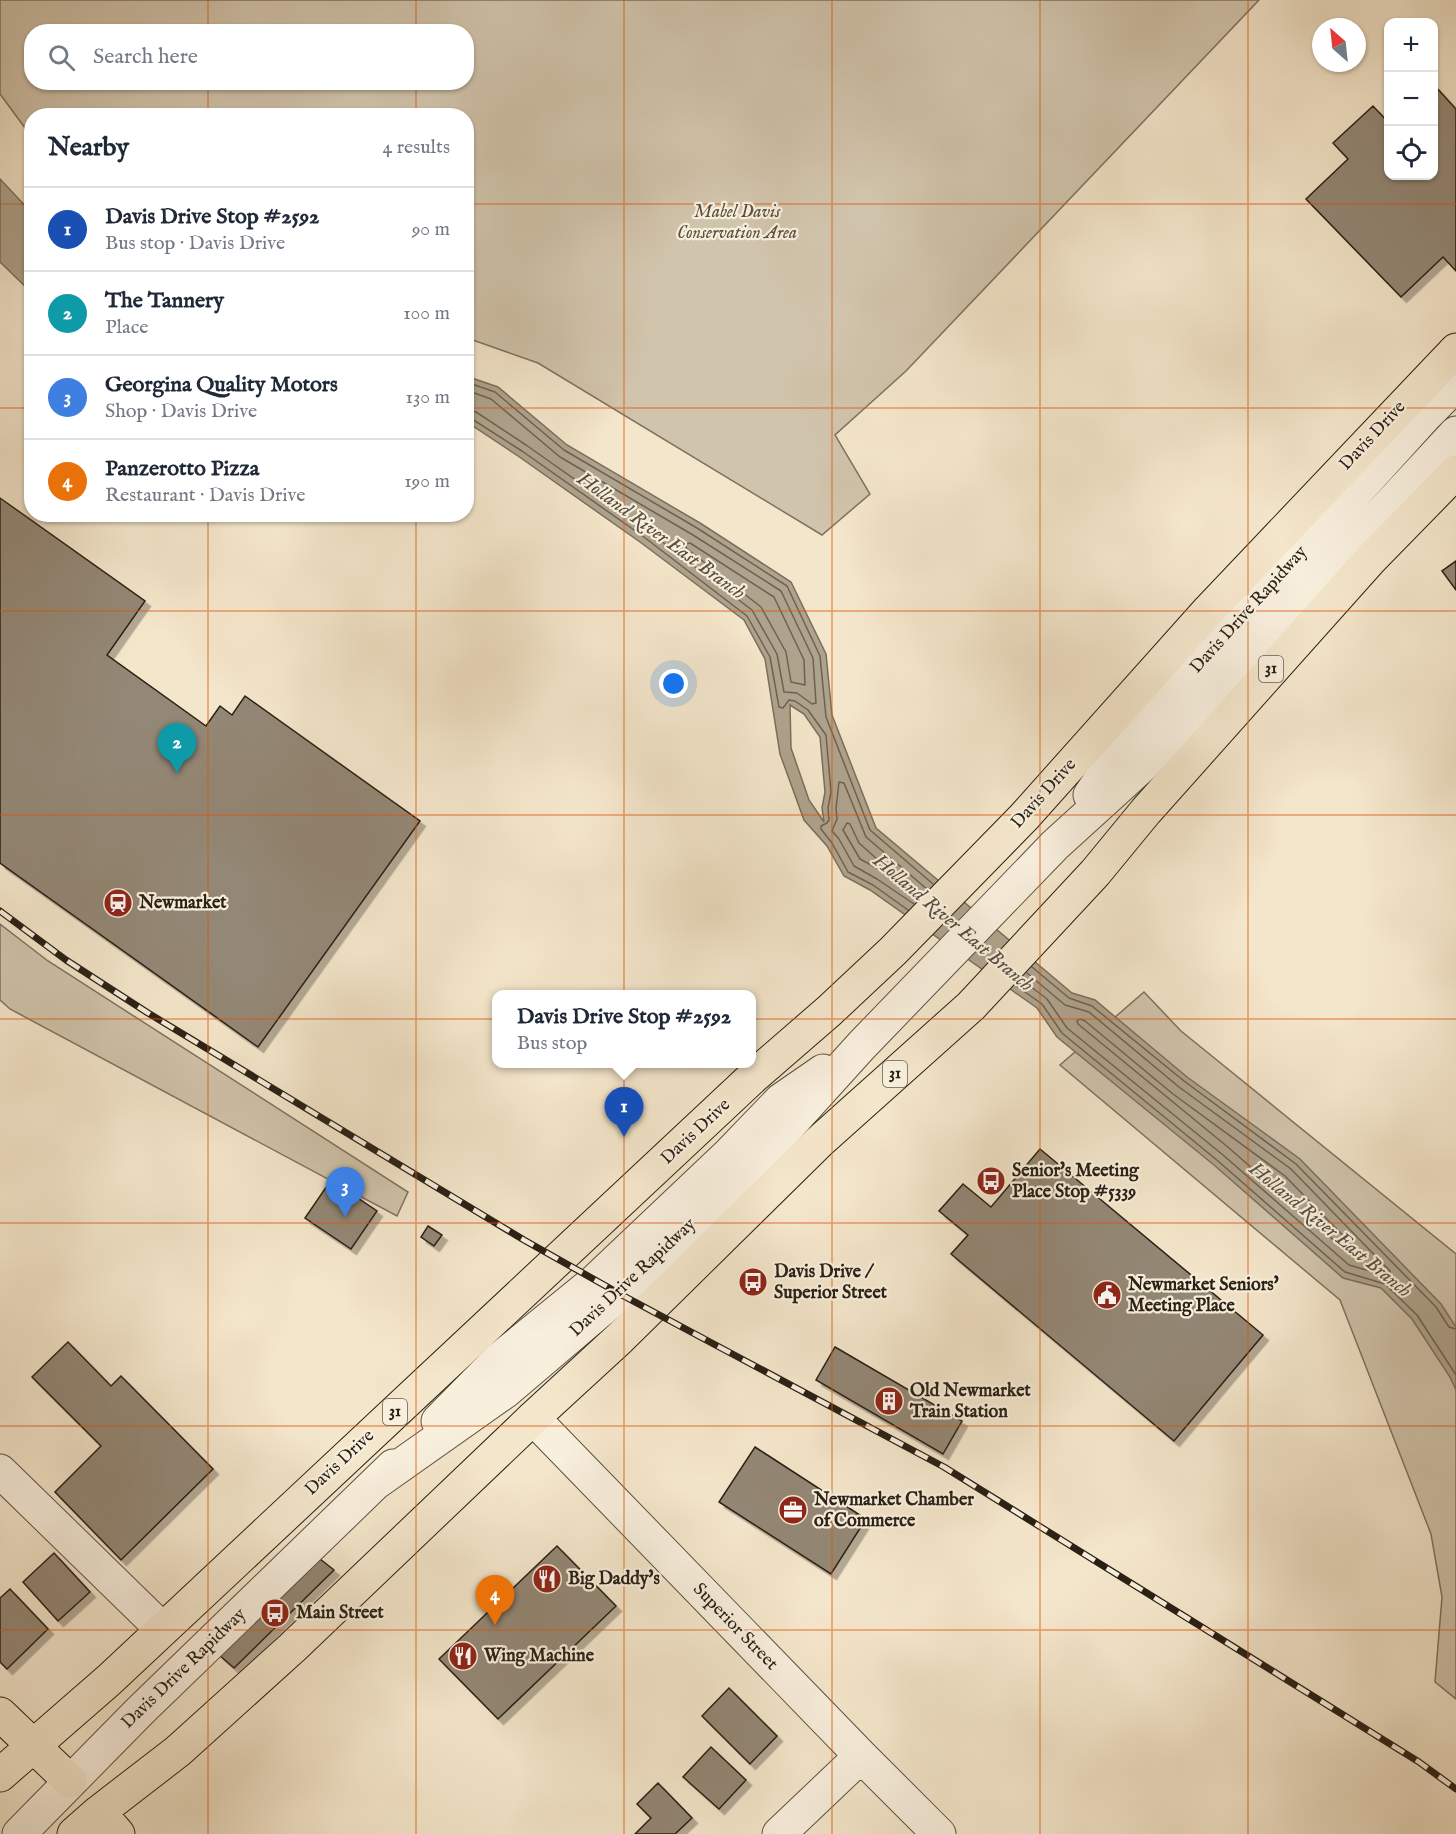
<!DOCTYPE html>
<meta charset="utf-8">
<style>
:root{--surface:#fff;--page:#f6f6f7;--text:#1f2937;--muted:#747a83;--line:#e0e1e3;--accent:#d93025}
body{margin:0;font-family:"IM FELL English",serif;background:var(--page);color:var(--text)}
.controls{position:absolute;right:18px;top:18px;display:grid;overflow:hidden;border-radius:12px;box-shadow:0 2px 4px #0004}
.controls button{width:54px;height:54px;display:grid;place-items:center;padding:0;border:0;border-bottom:2px solid var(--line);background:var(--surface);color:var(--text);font:30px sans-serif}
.compass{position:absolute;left:1312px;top:18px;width:54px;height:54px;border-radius:50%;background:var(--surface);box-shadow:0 2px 4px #0004;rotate:333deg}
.you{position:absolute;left:674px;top:684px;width:21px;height:21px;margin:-15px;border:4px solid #fff;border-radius:50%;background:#1a73e8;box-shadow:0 0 0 9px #1a73e833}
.badge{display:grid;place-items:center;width:39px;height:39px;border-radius:50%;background:var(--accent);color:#fff;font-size:20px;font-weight:700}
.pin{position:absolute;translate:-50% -50px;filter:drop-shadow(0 2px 3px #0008)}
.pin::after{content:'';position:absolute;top:32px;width:21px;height:18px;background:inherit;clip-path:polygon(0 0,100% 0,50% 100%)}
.popup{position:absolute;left:492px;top:990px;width:264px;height:78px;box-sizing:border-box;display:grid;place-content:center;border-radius:12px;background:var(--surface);filter:drop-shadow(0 2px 4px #0005);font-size:20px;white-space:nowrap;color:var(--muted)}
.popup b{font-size:22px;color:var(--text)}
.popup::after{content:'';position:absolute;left:50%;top:100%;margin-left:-12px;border:12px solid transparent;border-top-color:var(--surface)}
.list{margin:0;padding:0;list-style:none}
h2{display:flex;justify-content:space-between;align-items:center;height:78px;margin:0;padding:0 24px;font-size:26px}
h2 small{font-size:20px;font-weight:400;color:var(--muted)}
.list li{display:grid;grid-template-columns:39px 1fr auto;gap:18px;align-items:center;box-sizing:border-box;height:84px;padding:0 24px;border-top:2px solid var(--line)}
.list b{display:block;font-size:22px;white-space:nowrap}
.list p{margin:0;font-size:20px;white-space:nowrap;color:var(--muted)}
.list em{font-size:20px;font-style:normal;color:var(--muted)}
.icon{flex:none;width:33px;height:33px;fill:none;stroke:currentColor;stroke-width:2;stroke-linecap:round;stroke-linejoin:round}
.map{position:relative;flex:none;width:1456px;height:1834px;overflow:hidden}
.search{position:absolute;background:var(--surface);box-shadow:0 2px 4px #0004;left:24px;top:24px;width:450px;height:66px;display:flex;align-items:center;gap:15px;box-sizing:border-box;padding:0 21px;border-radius:24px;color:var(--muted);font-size:22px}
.panel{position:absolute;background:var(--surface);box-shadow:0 2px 4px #0004;left:24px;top:108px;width:450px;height:414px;border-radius:24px}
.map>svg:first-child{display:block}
</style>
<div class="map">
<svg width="1456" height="1834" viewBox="0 0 1456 1834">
<defs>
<filter id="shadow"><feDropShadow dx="5.5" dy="5.5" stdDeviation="0" flood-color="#0004"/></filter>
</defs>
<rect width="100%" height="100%" fill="#f4e6cb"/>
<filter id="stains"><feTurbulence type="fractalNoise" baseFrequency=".00333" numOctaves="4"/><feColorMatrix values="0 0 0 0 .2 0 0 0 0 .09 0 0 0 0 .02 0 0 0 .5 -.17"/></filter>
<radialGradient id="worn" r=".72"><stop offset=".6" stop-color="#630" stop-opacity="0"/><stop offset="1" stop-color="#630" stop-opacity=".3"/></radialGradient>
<path fill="#d1c4ac" stroke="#7d7260" stroke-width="1.5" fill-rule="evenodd" d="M0,0H1259L906,371L835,435L870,494L822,535L538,363L467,338L466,116H32L31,136L0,94ZM32,32H466V82H32Z
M0,924L48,961L408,1192L397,1216L10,1009L0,1000Z
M1144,992L1181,1031L1456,1254V1699L1435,1682L1442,1597L1431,1534L1340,1300L1060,1065Z"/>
<path fill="#afa38d" stroke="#796f5d" stroke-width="1.5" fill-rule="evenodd" d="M0,179L31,212V292L0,262Z
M466,376L498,387L567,445L700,523L791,582L826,654L832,715L876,828L1072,993L1095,1000L1187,1077L1300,1159L1441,1304L1456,1327V1390L1450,1377L1412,1319L1381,1288L1343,1278L1214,1165L1057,1037L1037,1008L870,890L844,876L827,846L804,820L780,754L765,659L744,620L640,542L518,456L467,422ZM790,705L804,714L820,737L825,792L822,808L824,822L809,800L791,748Z"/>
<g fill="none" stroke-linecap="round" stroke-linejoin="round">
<path stroke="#6c6251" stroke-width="1.5" d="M466,382L495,392L564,450L697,528L787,586L820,656L826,717L870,830L933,884
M466,390L491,399L560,457L693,535L781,591L813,658L816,703L812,704L797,693L784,692L777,654L752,610L648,531L526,445L476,412L466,410
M466,418L472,419L522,451L644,537L747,616L770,657L779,707L783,708L789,700L795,701L808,710L826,735L831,792L828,808L829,820L827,823L821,826V829L832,843L848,872L873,885L908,910
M690,543L774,597L804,660L805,685L791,682L786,652L761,607L686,548V544Z
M847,823L850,824L859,843L887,868V872H884L860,859L843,830Z
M914,904L877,879L854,866L839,839L832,831L837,819L836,808L839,782L844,783L866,837L928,890
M1032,967L1069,998L1092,1006L1184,1081L1296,1164L1436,1307L1449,1327L1456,1329
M1021,979L1047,999L1067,1028L1223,1155L1349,1265L1387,1276L1390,1275V1271L1291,1169L1179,1087L1089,1012L1065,1005L1027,973
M1015,985L1042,1004L1062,1033L1218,1161L1345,1272L1385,1284L1417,1315L1456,1375
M1080,1019L1085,1021L1173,1094L1285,1176L1360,1253V1257H1353L1229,1148L1078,1024L1077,1021Z"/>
</g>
<path fill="#938774" stroke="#292015" stroke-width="1.5" filter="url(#shadow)" d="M1434,85L1456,109V271L1443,257L1401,297L1306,199L1348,159L1333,143L1373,106L1388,122V176H1434Z
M0,498L145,601L107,655L206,726L220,706L232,715L245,696L420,821L258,1047L0,863Z
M1456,561V590L1442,571Z
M1040,1149L1263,1335L1174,1441L951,1254L968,1235L939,1211L963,1184L991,1207Z
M331,1180L377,1211L351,1249L305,1218Z
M428,1226L442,1235L434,1246L421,1237Z
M68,1342L111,1386L121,1376L213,1469L121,1560L55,1492L101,1446L32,1377Z
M835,1347L962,1421L943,1454L816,1380Z
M755,1447L866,1519L831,1574L719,1502Z
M557,1546L616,1606L498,1719L439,1659Z
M54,1553L90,1592L58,1621L23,1582Z
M315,1555L334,1570L234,1668L218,1654Z
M10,1589L48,1629L7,1669L0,1662V1598Z
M729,1688L777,1736L750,1764L702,1716Z
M711,1747L746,1780L719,1809L683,1777Z
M658,1783L692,1818L675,1834H635L651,1818L637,1804Z"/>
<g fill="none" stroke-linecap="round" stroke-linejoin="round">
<g stroke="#5c5242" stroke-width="35">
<path id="minor" d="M1090,795L1107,770L1208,655L1427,414L1456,385
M533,1418L861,1756L939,1834
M438,1421L498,1360L595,1281L729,1154L781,1100L823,1071
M0,1471L162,1629
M377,1482L506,1391L620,1294L747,1172L862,1045L1055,845L1143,765L1314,586L1456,433
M19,1834L140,1711L393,1466
M779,1834L861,1756"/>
</g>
<g stroke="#292015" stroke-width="35">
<path id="major" d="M0,1714L70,1781
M0,1775L109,1680L754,1076L829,1011L893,951L1024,817L1209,610L1456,350
M99,1812L118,1834
M74,1834L99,1812L178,1751L292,1648L533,1418L620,1338L819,1142L971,1006L1095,873L1146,811L1370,560L1456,472"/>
</g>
<use href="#minor" stroke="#f8efdd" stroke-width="33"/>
<use href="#major" stroke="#f4e6cb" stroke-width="33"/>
<g stroke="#292015" stroke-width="7">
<path id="rail" d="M0,911L66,960L148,1013L524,1240L620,1294L944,1467L1419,1762L1456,1789"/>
</g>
<use href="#rail" stroke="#f8efdd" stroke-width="4.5" stroke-dasharray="14" stroke-linecap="butt"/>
</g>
<path fill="none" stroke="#de560c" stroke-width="1.5" stroke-opacity="0.55" d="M208,0V32M416,0V32M624,0V1834M832,0V1834M1040,0V1834M1248,0V1834M208,82V116M416,82V116M0,204H32M466,204H1456M0,408H32M466,408H1456M208,514V1834M416,514V1834M0,611H1456M0,815H1456M0,1019H1456M0,1223H1456M0,1426H1456M0,1630H1456"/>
<defs>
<g id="station-disc" transform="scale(1.5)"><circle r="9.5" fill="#8f2418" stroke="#f8efdd"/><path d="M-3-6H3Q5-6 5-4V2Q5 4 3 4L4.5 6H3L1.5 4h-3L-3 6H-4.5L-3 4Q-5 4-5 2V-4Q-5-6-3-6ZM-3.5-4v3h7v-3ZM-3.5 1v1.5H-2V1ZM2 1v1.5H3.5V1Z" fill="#fff"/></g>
<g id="bus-disc" transform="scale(1.5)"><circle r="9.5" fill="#8f2418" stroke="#f8efdd"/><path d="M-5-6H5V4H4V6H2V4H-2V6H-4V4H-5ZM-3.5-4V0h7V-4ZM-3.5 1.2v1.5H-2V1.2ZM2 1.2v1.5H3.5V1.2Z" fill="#fff"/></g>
<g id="civic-disc" transform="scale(1.5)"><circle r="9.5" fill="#8f2418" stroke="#f8efdd"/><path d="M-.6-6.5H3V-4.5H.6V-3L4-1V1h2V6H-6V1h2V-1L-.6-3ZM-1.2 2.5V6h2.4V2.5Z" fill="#fff"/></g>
<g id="building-disc" transform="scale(1.5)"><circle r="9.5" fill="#8f2418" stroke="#f8efdd"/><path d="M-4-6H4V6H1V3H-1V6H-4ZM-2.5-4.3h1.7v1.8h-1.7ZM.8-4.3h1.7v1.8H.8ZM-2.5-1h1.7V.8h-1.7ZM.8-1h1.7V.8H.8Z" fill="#fff"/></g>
<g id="office-disc" transform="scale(1.5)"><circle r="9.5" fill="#8f2418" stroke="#f8efdd"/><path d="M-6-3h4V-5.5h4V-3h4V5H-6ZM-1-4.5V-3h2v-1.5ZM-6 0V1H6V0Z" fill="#fff"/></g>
<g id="restaurant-disc" transform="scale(1.5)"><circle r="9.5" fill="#8f2418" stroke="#f8efdd"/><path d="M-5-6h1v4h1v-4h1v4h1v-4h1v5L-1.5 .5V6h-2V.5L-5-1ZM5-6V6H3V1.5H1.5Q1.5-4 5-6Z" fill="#fff"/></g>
</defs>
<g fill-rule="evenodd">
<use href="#station-disc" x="118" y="903"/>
<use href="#bus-disc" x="991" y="1181"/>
<use href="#bus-disc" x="753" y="1282"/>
<use href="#civic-disc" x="1107" y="1295"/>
<use href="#building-disc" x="889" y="1401"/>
<use href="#office-disc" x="793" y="1510"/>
<use href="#restaurant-disc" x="547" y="1579"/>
<use href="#bus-disc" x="275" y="1613"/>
<use href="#restaurant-disc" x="463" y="1656"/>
</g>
<g text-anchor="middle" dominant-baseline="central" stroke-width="4.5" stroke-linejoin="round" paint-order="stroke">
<g fill="#f8efdd" stroke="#675e51" stroke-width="1.5">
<rect x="1259" y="656" width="24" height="26" rx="4.5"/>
<rect x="883" y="1061" width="24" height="26" rx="4.5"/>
<rect x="383" y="1399" width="24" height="26" rx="4.5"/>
</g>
<g font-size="16" font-weight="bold" fill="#292015">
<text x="1271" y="669">31</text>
<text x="895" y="1074">31</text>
<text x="395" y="1412">31</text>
</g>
<g font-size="18" font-style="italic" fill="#5b5142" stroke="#f8efdd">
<text x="737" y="212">Mabel Davis<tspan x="737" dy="21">Conservation Area</tspan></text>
</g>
<g font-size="18" fill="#292015" stroke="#f8efdd">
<text transform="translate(1373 436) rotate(-47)">Davis Drive</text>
<text transform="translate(1249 610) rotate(-48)">Davis Drive Rapidway</text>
<text transform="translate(1044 794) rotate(-48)">Davis Drive</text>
<text transform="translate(696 1132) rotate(-43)">Davis Drive</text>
<text transform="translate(633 1278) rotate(-43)">Davis Drive Rapidway</text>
<text transform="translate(340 1463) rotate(-43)">Davis Drive</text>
<text transform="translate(735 1627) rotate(46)">Superior Street</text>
<text transform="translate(184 1669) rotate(-44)">Davis Drive Rapidway</text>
</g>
<g font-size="18" font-weight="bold" fill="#292015" stroke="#f8efdd" text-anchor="start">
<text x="139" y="903">Newmarket</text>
<text x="1012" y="1171">Senior's Meeting<tspan x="1012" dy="21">Place Stop #5339</tspan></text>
<text x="774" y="1272">Davis Drive /<tspan x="774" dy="21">Superior Street</tspan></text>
<text x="1128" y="1285">Newmarket Seniors'<tspan x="1128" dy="21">Meeting Place</tspan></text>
<text x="910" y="1391">Old Newmarket<tspan x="910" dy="21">Train Station</tspan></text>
<text x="814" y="1500">Newmarket Chamber<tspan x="814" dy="21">of Commerce</tspan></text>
<text x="568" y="1579">Big Daddy's</text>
<text x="296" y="1613">Main Street</text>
<text x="484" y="1656">Wing Machine</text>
</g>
<g font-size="20" font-style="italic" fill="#584e3f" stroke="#f8efdd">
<text transform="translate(661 536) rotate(36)">Holland River East Branch</text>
<text transform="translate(953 923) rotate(40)">Holland River East Branch</text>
<text transform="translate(1330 1230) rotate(39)">Holland River East Branch</text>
</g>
</g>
<rect width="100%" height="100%" filter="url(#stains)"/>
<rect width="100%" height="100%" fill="url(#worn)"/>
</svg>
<div class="controls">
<button>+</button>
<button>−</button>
<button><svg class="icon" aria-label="locate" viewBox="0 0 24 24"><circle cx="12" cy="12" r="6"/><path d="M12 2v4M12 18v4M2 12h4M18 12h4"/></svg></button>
</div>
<svg class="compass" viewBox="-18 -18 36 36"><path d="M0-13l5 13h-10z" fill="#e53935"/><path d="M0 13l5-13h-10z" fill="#747a83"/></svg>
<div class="you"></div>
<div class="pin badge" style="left:624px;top:1137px;background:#1a4fb4">1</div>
<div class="popup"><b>Davis Drive Stop #2592</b>Bus stop</div>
<div class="pin badge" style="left:177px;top:773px;background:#0f9aa8">2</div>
<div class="pin badge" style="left:345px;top:1217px;background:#3f7fe0">3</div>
<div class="pin badge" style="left:495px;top:1625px;background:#e8710a">4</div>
<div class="search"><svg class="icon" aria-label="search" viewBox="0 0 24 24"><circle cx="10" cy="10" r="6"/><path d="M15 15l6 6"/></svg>Search here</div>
<section class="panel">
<h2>Nearby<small>4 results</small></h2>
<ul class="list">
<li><span class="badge" style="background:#1a4fb4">1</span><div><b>Davis Drive Stop #2592</b><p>Bus stop · Davis Drive</p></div><em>90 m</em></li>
<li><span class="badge" style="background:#0f9aa8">2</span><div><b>The Tannery</b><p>Place</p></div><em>100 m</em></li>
<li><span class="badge" style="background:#3f7fe0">3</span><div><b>Georgina Quality Motors</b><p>Shop · Davis Drive</p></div><em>130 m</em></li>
<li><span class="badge" style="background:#e8710a">4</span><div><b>Panzerotto Pizza</b><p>Restaurant · Davis Drive</p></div><em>190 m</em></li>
</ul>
</section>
</div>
